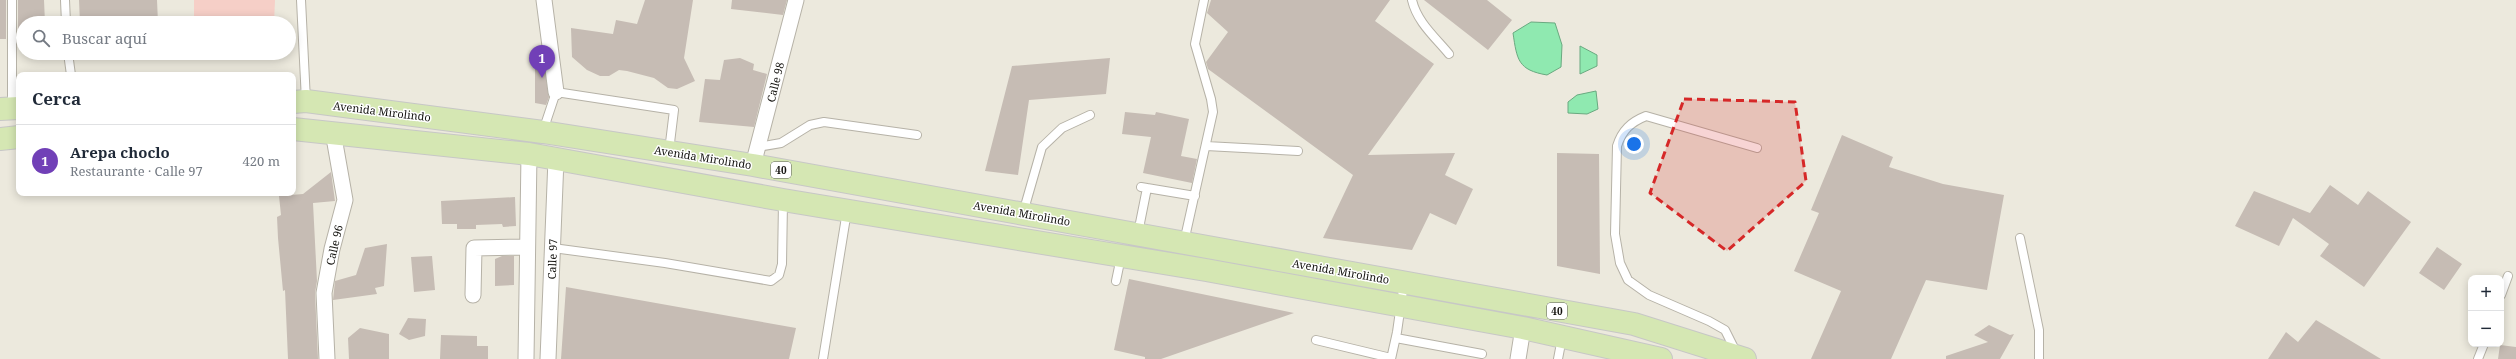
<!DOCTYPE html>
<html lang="es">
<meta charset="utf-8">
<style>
:root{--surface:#fff;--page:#f6f6f7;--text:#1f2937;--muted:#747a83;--line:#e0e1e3;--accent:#7140b7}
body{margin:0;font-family:"Noto Serif",serif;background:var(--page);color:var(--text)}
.controls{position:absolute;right:12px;bottom:12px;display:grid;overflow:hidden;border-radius:8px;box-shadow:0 2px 10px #0003}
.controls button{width:36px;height:36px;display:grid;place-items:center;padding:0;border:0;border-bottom:1px solid var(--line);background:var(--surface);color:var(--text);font:20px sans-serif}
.you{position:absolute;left:1634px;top:144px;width:14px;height:14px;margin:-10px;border:3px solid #fff;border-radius:50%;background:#1a73e8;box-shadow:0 0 0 6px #1a73e833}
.badge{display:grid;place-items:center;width:26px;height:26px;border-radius:50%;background:var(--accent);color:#fff;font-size:13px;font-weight:700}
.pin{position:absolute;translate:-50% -33px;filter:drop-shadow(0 1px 2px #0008)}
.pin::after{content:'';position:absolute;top:21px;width:14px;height:12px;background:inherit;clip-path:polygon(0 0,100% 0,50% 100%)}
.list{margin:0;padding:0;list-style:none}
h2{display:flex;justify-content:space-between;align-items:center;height:52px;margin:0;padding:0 16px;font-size:17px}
h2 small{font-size:13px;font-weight:400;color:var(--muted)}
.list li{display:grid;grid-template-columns:26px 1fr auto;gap:12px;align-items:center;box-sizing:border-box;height:72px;padding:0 16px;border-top:1px solid var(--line)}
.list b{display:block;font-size:15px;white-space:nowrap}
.list p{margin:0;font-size:13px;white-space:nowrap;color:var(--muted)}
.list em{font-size:13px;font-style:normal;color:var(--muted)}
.icon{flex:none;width:22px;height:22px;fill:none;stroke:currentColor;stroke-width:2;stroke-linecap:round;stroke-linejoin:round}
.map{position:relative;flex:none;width:2516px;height:359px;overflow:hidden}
.search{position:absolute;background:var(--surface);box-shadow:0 2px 10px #0003;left:16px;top:16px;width:280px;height:44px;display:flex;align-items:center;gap:10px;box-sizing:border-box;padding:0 14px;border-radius:22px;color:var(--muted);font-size:15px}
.panel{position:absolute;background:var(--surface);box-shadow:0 2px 10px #0003;left:16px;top:72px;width:280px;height:124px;border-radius:8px}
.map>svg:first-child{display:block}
</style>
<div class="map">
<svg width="2516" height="359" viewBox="0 0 2516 359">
<rect width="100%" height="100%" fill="#ece9dd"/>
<path fill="#f6cfc7" d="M194,0H275L274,23H194Z"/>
<path fill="#8fe9b0" stroke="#6aa980" d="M1531,22L1555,23L1562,45L1561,67L1547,75C1518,70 1517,60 1513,33Z
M1580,46L1597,55V66L1580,74Z
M1596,91L1598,109L1587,114L1568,113V102L1577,95Z"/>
<path fill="#c6bcb4" d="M0,0H6V39H0Z
M18,0H44L45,23H23V37L18,38Z
M79,0H157L158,23H80Z
M645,0H693L684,58L695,81L677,89L668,88L654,78L627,71L619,70L609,76H600L587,70L572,57L571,28L613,34L616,20L637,24Z
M732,0H787L783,15L731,9Z
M1211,0H1390L1375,21L1434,64L1368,155L1455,153L1445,175L1473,189L1456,225L1430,213L1412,250L1323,238L1353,175L1208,69L1206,62L1228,32L1207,13Z
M1424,0H1487L1512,20L1488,50Z
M740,58L754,64L753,70L767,74L754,127L699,122L705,79L720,80L724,60Z
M1110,58L1106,94L1029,100L1018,175L985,171L1012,66Z
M543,59L549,97L546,105L535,103V60Z
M1125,112L1155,115L1156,112L1189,119L1181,156L1197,159L1192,183L1143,173L1151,137L1122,134Z
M1842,135L1893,157L1889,167L1943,184L2004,195L1987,290L1926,280L1891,359H1811L1841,291L1794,271L1819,213L1811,210Z
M1557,153L1599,154L1600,274L1557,266Z
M331,172L335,201L313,203L317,281L315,293L318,359H288L285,290L283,291L278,238L277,217L281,215L279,196L303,194Z
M2330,185L2358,205L2368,191L2411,222L2364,287L2320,256L2329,244L2293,218L2279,246L2235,226L2254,191L2310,213Z
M515,197L516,226L503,227L502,224L476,225V229H457V224H442L441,201Z
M387,244L384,286L375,288L377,294L333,300L335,281L356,275L365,248Z
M2437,247L2462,264L2444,290L2419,273Z
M432,256L435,290L414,292L411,257Z
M502,256H514V285L495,286V259Z
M1129,279L1294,313L1161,359H1145V357L1114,350Z
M566,287L796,328L789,359H561Z
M408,318L426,319L425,336L409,340L399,334Z
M2316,320L2381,359H2268L2286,332L2298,342Z
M1989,325L2010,335L2014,334L2000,359H1946V356L1988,342L1974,335Z
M360,328L389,334V359H349L348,338Z
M441,335L477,336V346H488V359H440Z
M2500,345L2516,347V359H2498Z"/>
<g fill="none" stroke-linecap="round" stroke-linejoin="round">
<g stroke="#b6b2a7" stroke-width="10">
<path id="lane" d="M12,0V107
M65,0L66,23
M301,0L306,101
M1412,0C1417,22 1435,37 1449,54
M68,53L71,75
M543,131L556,92L674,110L669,151
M1206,146L1298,151
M758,147L781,143L810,125L824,122L917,135
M1141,187L1195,196
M1023,213L1042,147L1062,128L1090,115
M1138,233L1147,188
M2020,238L2039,330V359
M1184,242L1213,112L1211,99L1195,44L1204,0
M553,248L665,263L771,281L779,275L782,264L783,202
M1116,281L1121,257
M2501,295L2508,276
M1396,338L1482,354
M1316,340L1391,358
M1736,352L1725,330L1709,321L1649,295L1628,280L1620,263L1615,234L1617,146C1622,130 1631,122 1646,116L1757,148
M823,359L847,211
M1391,359L1397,332L1404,283
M1558,359L1562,338
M2478,359L2484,344"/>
</g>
<g stroke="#b6b2a7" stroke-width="17">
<path id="street" d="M544,0L556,92
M753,165L796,0
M473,295L474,248L527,247
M327,359L324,293L332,249L345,200L333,132
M526,359L529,154
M548,359L556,159
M1518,359L1523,328"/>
</g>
<g stroke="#c7c7c6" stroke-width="24">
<path id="primary" d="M293,102L306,101L543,132L753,165L1634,324L1745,359
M0,109L19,108
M293,129L529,154L783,200L1206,270L1523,328L1661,359
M0,139L19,137"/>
</g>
<use href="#lane" stroke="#fff" stroke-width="8"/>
<use href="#street" stroke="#fff" stroke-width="15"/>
<use href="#primary" stroke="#d5e7b3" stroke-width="22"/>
</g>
<path fill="#d62828" fill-opacity="0.2" stroke="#d62828" stroke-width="3" stroke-dasharray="8 5" stroke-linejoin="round" d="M1684,99L1795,102L1806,181L1727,251L1650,193Z"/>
<g text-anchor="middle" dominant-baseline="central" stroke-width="3" stroke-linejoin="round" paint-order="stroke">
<g fill="#fff" stroke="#5b5a58" stroke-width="1">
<rect x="771" y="162" width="20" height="16" rx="3"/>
<rect x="1547" y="303" width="20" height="16" rx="3"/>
</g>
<g font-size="10" font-weight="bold" fill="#151410">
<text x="781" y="170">40</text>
<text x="1557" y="311">40</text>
</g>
<g font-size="11" fill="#151410" stroke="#fff">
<text transform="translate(775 82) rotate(-76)">Calle 98</text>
<text transform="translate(382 111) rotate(7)">Avenida Mirolindo</text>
<text transform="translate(703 157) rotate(9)">Avenida Mirolindo</text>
<text transform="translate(1022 213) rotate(10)">Avenida Mirolindo</text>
<text transform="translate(334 245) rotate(-77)">Calle 96</text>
<text transform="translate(552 259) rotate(-88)">Calle 97</text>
<text transform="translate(1341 271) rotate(10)">Avenida Mirolindo</text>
</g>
</g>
</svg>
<div class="controls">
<button>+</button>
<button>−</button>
</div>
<div class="you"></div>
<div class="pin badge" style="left:542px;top:78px">1</div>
<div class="search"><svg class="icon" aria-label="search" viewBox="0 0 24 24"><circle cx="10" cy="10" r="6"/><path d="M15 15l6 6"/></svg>Buscar aquí</div>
<section class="panel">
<h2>Cerca<small></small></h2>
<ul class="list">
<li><span class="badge">1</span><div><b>Arepa choclo</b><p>Restaurante · Calle 97</p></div><em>420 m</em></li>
</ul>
</section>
</div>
